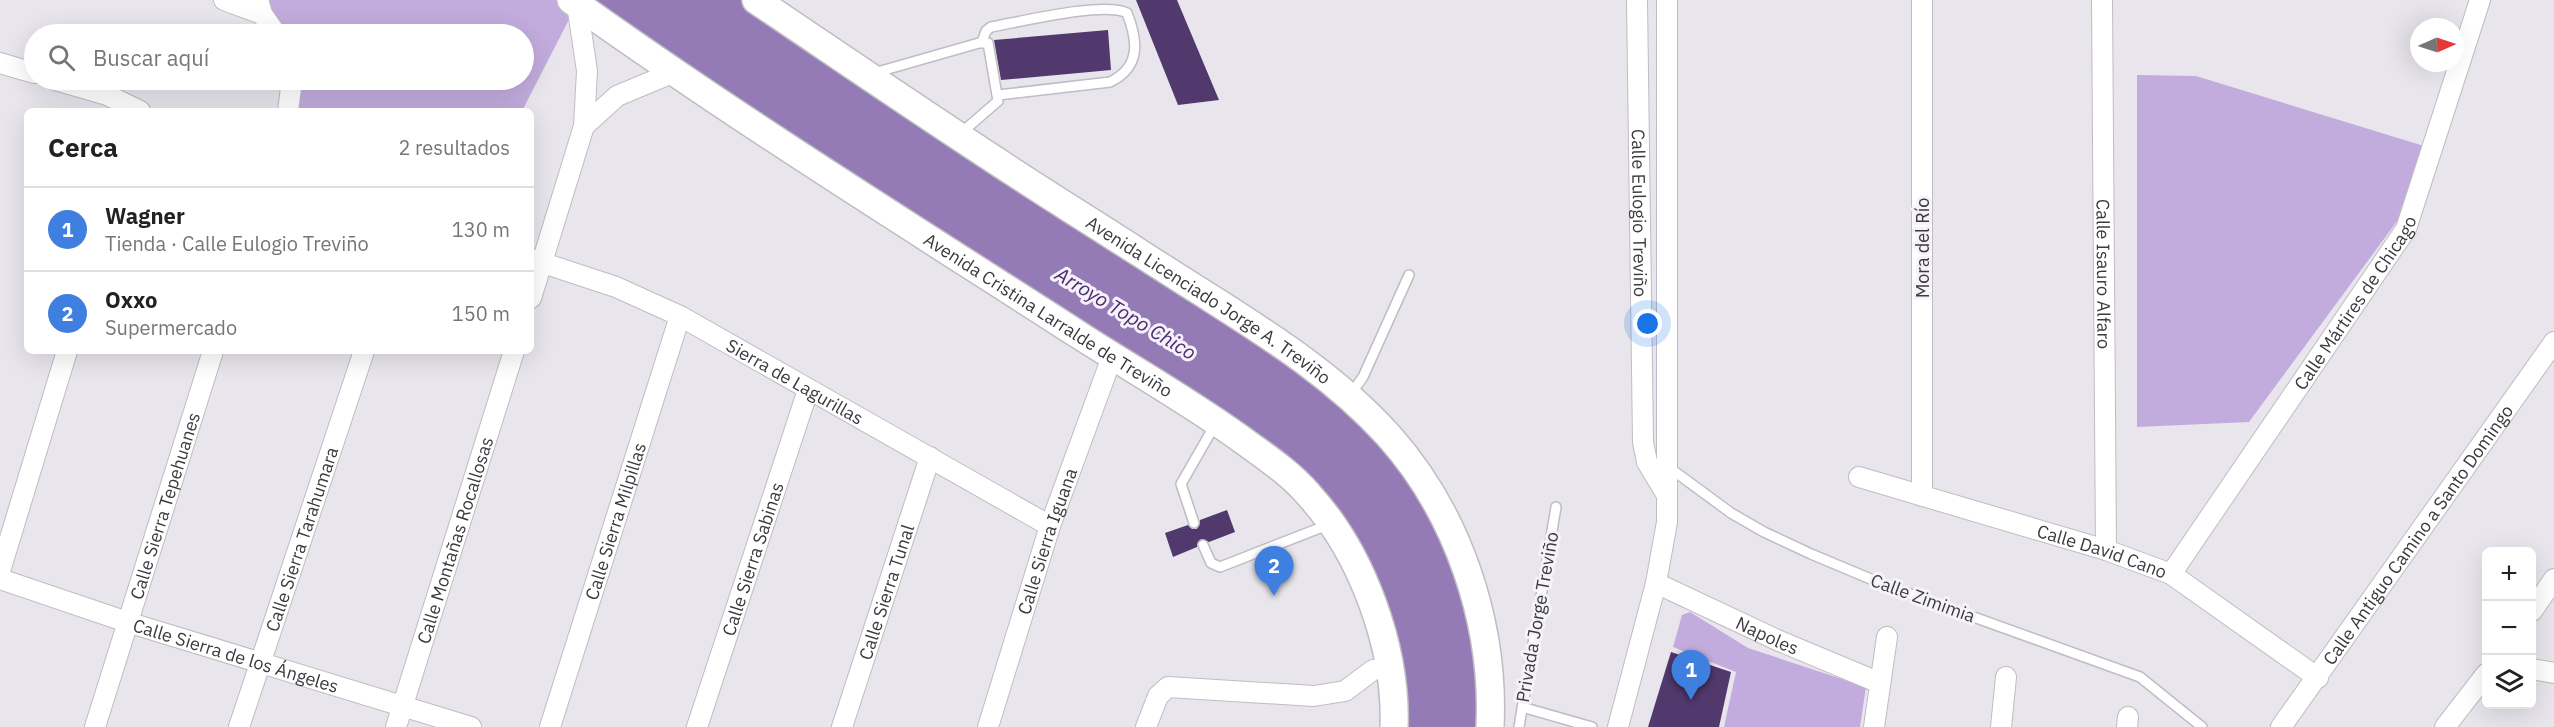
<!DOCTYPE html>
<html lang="es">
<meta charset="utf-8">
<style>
:root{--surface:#fff;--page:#f6f6f6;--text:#222;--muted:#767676;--line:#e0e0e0;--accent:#4b620e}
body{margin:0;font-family:"IBM Plex Sans",sans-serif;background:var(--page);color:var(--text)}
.controls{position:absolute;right:18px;bottom:18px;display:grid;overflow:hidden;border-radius:9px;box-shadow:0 6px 24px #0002}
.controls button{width:54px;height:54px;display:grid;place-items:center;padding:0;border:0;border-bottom:2px solid var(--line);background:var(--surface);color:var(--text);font:30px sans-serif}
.compass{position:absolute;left:2410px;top:18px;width:54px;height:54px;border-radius:50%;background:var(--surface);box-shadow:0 6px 24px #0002;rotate:87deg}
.you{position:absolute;left:1648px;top:324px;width:21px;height:21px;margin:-15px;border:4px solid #fff;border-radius:50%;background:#1a73e8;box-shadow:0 0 0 9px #1a73e833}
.badge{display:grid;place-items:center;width:39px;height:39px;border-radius:50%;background:var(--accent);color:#fff;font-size:20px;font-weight:700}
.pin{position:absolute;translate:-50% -50px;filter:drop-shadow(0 2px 3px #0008)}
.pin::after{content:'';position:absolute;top:32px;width:21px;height:18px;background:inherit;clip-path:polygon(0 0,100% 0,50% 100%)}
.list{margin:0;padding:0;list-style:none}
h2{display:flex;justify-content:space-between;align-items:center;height:78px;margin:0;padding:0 24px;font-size:26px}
h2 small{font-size:20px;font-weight:400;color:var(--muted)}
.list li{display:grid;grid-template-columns:39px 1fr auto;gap:18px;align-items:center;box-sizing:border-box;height:84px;padding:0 24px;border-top:2px solid var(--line)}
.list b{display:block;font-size:22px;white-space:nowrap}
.list p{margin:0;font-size:20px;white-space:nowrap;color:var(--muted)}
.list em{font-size:20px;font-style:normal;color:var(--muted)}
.icon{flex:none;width:33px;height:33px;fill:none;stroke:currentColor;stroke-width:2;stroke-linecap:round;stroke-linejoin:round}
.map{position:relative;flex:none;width:2554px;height:727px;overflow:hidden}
.search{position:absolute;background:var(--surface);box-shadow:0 6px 24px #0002;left:24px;top:24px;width:510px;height:66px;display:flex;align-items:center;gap:15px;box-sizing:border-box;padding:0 21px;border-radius:33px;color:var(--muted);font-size:22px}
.panel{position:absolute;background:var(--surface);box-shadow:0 6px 24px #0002;left:24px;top:108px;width:510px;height:246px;border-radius:9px}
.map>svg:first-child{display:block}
</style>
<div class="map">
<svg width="2554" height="727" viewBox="0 0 2554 727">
<rect width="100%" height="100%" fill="#e8e5ec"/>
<path fill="#c2acdd" d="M258,0H572L577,4L522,111H288L292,80H524V34H276Z
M2137,75L2196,76L2424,146L2412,201L2249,422L2137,427Z
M1690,612L1748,648L1866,687L1860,727H1724L1736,672L1673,647L1682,615Z"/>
<path fill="#957bb5" d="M571,0H758L1348,396L1450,533L1490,727H1394L1388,658L1307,492Z"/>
<path fill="#51386d" d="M1136,0H1177L1219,100L1178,105Z
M1108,30L1111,70L1001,80L994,40Z
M1227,510L1235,532L1209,542L1201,539L1197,547L1173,557L1165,533L1188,525L1192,529H1197L1200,520Z
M1671,652L1731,672L1719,727H1648Z"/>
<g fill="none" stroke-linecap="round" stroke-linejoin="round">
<g stroke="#bfbcc3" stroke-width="12">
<path id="service" d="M982,42L986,31L991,27C1019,22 1105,1 1127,13C1138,41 1141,67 1110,82L998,95
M874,73L979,43H988L998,101L961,133
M1350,395L1363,377L1409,275
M1667,466L1731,513L1764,532L1811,554L1885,585L2140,677L2202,727
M1194,523L1181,484L1216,423
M1203,545L1211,563L1220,567L1330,524
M1522,707L1592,727
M1519,727L1556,507"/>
</g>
<g stroke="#bfbcc3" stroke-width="22">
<g id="minor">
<path d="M224,0L262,14"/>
<path id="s1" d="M1637,0L1643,442L1647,462L1665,492"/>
<path d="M1922,0V496"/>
<path id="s2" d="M2102,0L2106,550"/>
<path d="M259,3L262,14L276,34"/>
<path d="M0,63L34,73"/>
<path d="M55,80L107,95L140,111"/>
<path d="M288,111L292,80"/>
<path d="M584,126L617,96L672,73"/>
<path id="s3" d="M531,259L616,287L680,316L1050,526"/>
<path d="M531,298L584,126L587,71L577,4"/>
<path id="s4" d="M1859,477L2106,550L2171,574L2318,678"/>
<path d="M0,571L67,351"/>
<path id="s5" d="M2171,574L2406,229L2480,0"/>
<path id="s6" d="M0,579L127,622L471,727"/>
<path id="s7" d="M1656,583L1777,640L1880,683"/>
<path d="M2532,611L2554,579"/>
<path d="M2532,669L2554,673"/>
<path id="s8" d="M95,727L213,351"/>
<path id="s9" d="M239,727L364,351"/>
<path id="s10" d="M396,727L514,351"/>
<path id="s11" d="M550,727L680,316"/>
<path id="s12" d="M697,727L808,390"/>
<path id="s13" d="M842,727L930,457"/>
<path id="s14" d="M988,727L1050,526L1112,357"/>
<path d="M1146,727L1158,696L1168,687L1314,696L1345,691L1373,670"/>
<path d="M1618,727L1656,583L1667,522V0"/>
<path d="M1874,727L1887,637"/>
<path d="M2001,727L2006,677"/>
<path d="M2127,727L2128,717"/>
<path id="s15" d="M2281,727L2554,342"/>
<path d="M2445,727L2486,674"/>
</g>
</g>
<g stroke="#bfbcc3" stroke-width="30">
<g id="secondary">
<path id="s16" d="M571,0C736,118 908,225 1079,335C1135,371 1194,404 1248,444C1269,459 1292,475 1309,495C1362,553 1397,648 1394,727"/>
<path id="s17" d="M756,0C860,70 963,141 1069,208C1117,238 1164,269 1212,299C1275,339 1337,379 1388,435C1458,513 1495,623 1490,727"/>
</g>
</g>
<use href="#service" stroke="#fff" stroke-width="9"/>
<use href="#minor" stroke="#fff" stroke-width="20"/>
<use href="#secondary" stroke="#fff" stroke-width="27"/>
</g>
<g text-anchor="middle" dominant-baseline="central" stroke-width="6" stroke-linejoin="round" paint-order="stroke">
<g font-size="18" fill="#3b3a3d" stroke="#f5f2fa">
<text stroke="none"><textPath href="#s1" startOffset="213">Calle Eulogio Treviño</textPath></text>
<text transform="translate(1922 248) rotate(-90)">Mora del Río</text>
<text stroke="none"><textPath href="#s2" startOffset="274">Calle Isauro Alfaro</textPath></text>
<text stroke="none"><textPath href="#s17" startOffset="543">Avenida Licenciado Jorge A. Treviño</textPath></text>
<text stroke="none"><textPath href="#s5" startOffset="328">Calle Mártires de Chicago</textPath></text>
<text stroke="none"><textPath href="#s16" startOffset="572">Avenida Cristina Larralde de Treviño</textPath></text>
<text stroke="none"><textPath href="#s3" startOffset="292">Sierra de Lagurillas</textPath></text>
<text stroke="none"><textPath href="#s8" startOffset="232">Calle Sierra Tepehuanes</textPath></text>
<text stroke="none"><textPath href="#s11" startOffset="216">Calle Sierra Milpillas</textPath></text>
<text stroke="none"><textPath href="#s15" startOffset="236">Calle Antiguo Camino a Santo Domingo</textPath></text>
<text stroke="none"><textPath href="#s9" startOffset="198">Calle Sierra Tarahumara</textPath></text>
<text stroke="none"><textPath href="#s10" startOffset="196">Calle Montañas Rocallosas</textPath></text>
<text stroke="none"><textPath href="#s14" startOffset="195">Calle Sierra Iguana</textPath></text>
<text stroke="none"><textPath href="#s4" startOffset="254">Calle David Cano</textPath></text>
<text stroke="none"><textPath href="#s12" startOffset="177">Calle Sierra Sabinas</textPath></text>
<text stroke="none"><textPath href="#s13" startOffset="142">Calle Sierra Tunal</textPath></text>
<text transform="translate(1923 598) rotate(20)">Calle Zimimia</text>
<text transform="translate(1537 617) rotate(-80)">Privada Jorge Treviño</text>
<text stroke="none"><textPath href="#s7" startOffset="123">Napoles</textPath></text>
<text stroke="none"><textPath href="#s6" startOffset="248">Calle Sierra de los Ángeles</textPath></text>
</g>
<g font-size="20" font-style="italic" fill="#4e2a71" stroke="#f5f2fa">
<text transform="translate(1126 313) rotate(31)">Arroyo Topo Chico</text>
</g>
</g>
</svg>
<div class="controls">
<button>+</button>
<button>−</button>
<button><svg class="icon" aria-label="layers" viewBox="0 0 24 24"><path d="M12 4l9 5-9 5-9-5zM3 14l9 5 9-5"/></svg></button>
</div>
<svg class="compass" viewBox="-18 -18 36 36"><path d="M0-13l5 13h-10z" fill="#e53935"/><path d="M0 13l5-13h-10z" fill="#767676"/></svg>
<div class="you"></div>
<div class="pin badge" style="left:1691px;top:700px;background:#3f7fe0">1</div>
<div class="pin badge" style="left:1274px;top:596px;background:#3f7fe0">2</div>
<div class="search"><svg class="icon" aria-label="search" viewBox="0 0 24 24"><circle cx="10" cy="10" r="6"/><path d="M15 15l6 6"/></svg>Buscar aquí</div>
<section class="panel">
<h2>Cerca<small>2 resultados</small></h2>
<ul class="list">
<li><span class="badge" style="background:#3f7fe0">1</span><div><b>Wagner</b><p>Tienda · Calle Eulogio Treviño</p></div><em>130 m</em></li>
<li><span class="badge" style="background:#3f7fe0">2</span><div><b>Oxxo</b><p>Supermercado</p></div><em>150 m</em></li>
</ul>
</section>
</div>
